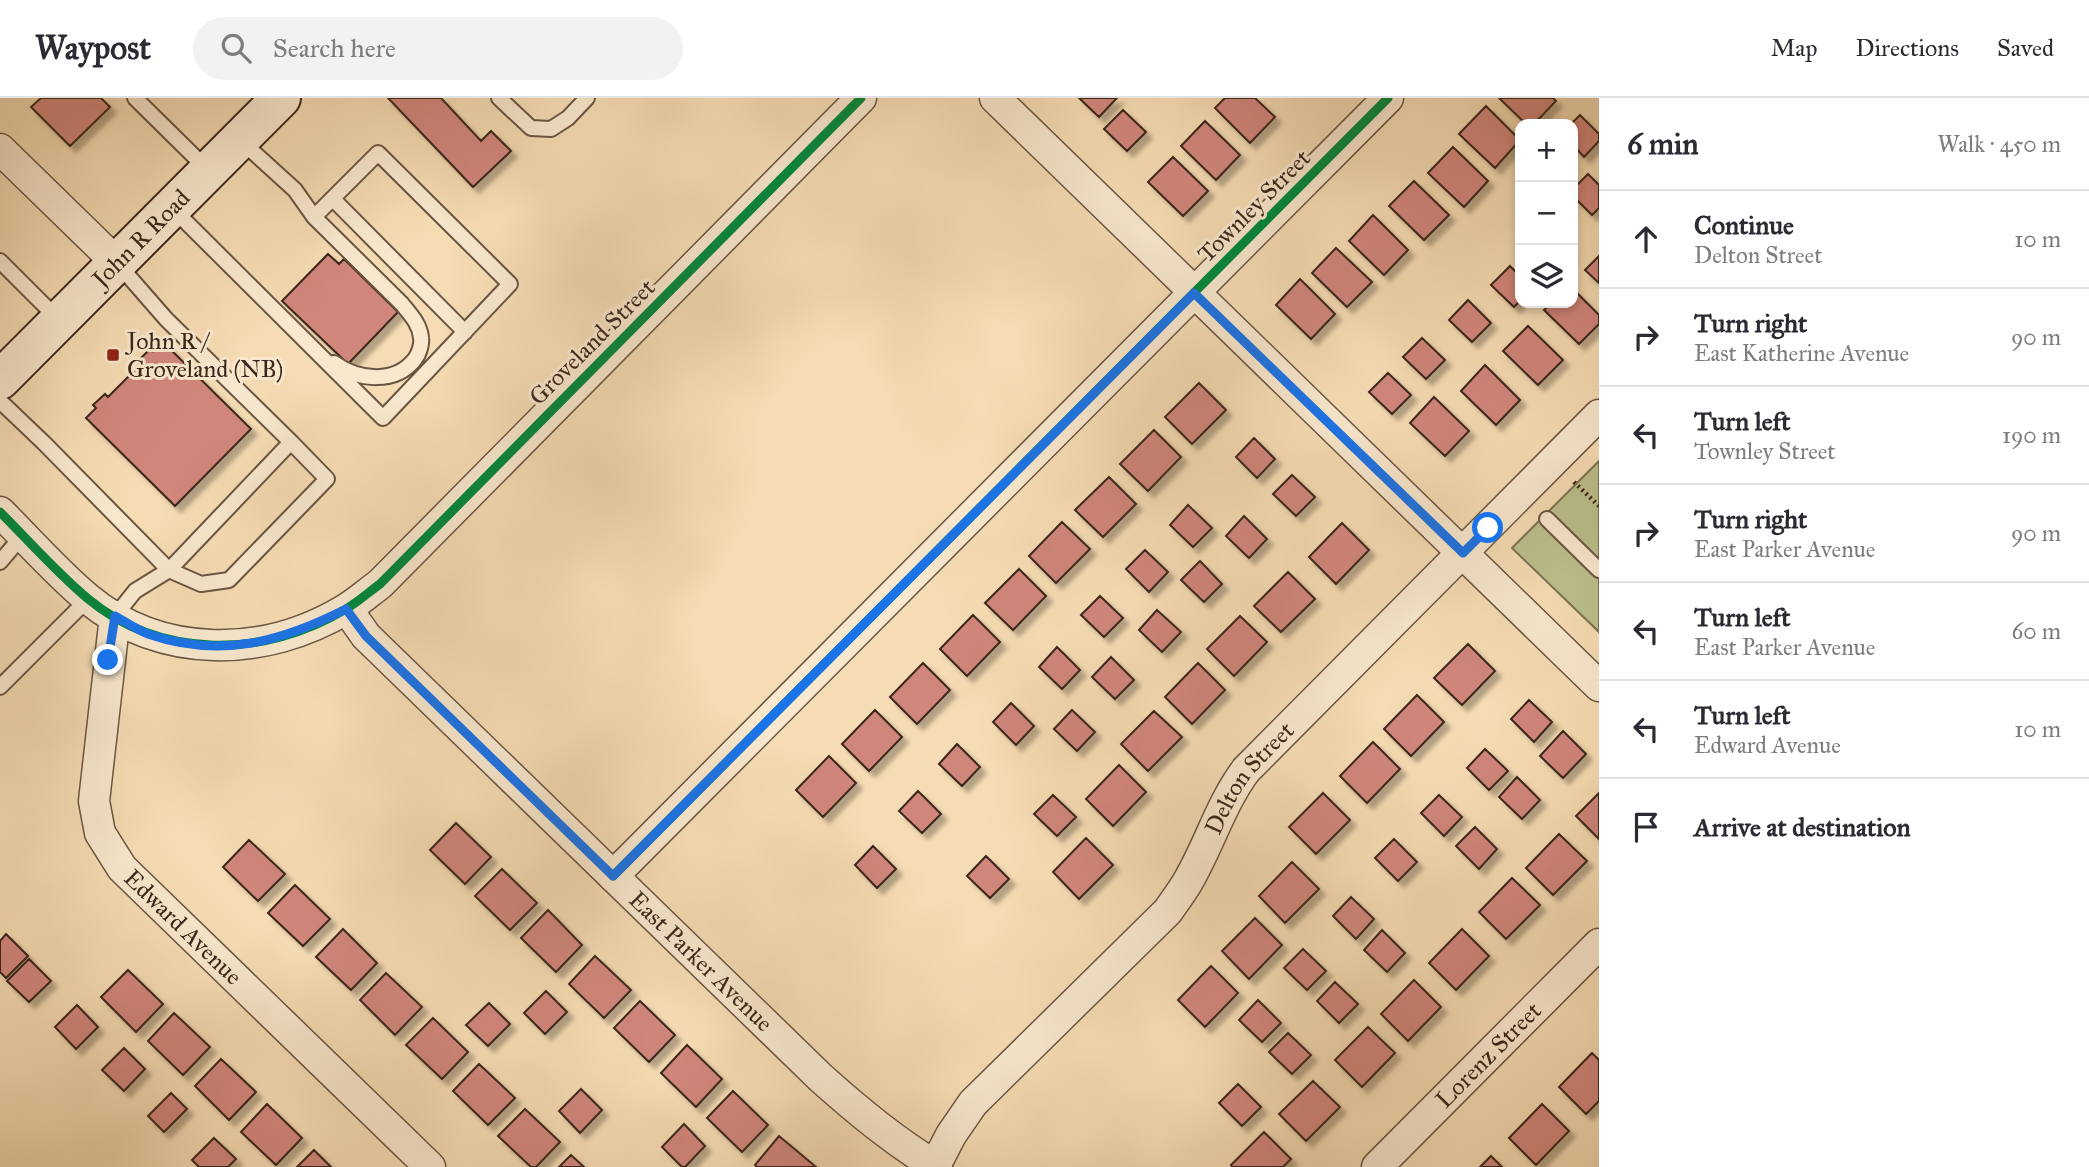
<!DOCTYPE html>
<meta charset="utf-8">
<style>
:root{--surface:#fff;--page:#f2f2f3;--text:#2b2b33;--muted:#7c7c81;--line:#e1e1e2}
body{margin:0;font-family:"IM FELL Great Primer",serif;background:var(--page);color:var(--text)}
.controls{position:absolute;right:21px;top:21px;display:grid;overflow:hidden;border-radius:14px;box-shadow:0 4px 10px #0003}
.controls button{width:63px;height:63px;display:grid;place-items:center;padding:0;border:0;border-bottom:2px solid var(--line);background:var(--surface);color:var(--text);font:35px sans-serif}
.stop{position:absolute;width:21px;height:21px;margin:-16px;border:5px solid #1a73e8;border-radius:50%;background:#fff}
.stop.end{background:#1a73e8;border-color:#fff;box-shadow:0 2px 7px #0008}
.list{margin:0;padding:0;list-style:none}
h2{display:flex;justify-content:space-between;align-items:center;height:91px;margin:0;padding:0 28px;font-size:30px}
h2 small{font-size:23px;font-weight:400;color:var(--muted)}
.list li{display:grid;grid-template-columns:46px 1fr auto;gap:21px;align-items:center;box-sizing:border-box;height:98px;padding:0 28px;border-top:2px solid var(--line)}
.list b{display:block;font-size:26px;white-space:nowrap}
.list p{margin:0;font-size:23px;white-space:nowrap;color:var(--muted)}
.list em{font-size:23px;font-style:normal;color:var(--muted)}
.icon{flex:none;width:38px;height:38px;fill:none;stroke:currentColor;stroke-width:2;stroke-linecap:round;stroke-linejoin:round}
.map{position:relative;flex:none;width:1599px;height:1069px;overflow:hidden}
header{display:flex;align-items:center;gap:42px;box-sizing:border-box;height:98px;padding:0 35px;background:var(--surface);border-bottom:2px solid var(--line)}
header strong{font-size:33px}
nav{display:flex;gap:38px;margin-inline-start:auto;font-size:24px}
.search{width:490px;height:63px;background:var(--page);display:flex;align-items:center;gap:18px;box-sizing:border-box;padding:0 24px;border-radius:38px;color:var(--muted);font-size:26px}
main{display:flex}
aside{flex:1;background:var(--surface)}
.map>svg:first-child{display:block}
</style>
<header>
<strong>Waypost</strong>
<div class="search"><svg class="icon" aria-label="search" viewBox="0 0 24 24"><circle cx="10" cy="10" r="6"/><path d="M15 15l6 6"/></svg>Search here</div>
<nav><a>Map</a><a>Directions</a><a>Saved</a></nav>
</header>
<main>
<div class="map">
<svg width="1599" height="1069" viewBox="0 0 1599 1069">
<defs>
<filter id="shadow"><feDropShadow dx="6" dy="6" stdDeviation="2" flood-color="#0004"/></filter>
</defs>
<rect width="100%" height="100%" fill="#f6dcb4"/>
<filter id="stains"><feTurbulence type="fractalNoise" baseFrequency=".00286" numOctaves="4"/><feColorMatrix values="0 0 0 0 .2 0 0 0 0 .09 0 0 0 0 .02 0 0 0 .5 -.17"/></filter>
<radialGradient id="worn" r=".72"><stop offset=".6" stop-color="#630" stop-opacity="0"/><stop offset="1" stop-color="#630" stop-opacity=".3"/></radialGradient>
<path fill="#bcc08d" stroke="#7c7454" stroke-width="2" d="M1599,363V534L1512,450Z"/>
<path fill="#d1867b" stroke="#3b281c" stroke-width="2" filter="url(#shadow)" d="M41,0H101L110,9L70,48L31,9Z
M388,0H441L481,43L491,33L511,53L473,89Z
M1079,0H1117L1099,19Z
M1225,0H1255L1275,19L1250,45L1215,10Z
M1499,0H1553L1556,3L1534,26H1526Z
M1486,8L1520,42L1495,70L1459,36Z
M1123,12L1146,34L1127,53L1104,31Z
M1580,17L1599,36V43L1584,59L1573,47V26H1571Z
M1205,23L1240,57L1216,82L1181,48Z
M1453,49L1488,83L1464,109L1428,75Z
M1173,59L1208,93L1183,118L1148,84Z
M1588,76L1599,87V110L1592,117L1573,98V91Z
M1414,83L1449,117L1424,142L1389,108Z
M1373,117L1408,152L1384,177L1349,143Z
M1336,150L1372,184L1347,209L1312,175Z
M328,156L339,166L344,161L398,214L348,266L282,203Z
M1599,158V185L1585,172Z
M1510,168L1520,178V203L1514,209L1491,187Z
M1300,181L1335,216L1311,241L1276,207Z
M1573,191L1599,217V226L1579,246L1544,212L1551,205H1573Z
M1468,202L1491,225L1472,244L1449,222Z
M1528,228L1563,262L1538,287L1503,253Z
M1422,240L1445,262L1426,281L1403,259Z
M162,243L251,331L175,408L86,320L96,310L93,307L105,296L108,299L142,265L139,262L151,250L153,253Z
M1485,267L1520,302L1496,327L1461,293Z
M1388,275L1411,297L1392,316L1369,294Z
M1199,285L1226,312L1192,346L1165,319Z
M1434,299L1469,333L1445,358L1410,325Z
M1154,332L1181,359L1148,393L1120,366Z
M1254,340L1275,361L1257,380L1236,359Z
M1292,377L1315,399L1296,418L1273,396Z
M1109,379L1136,406L1103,439L1075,412Z
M1188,407L1212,430L1193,449L1170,427Z
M1244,418L1267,441L1249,460L1226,438Z
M1062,424L1090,451L1056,485L1029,458Z
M1342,425L1369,452L1336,486L1309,459Z
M1145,452L1168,474L1149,494L1126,471Z
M1200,463L1222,486L1204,504L1181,482Z
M1019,471L1046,498L1013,532L985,505Z
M1288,474L1315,501L1281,534L1254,508Z
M1100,498L1123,520L1104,539L1081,517Z
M1157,512L1181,534L1162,554L1139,532Z
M973,517L1000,544L967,578L940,551Z
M1240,518L1267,544L1234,578L1207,551Z
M1468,546L1495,573L1462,607L1434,580Z
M1057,549L1080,572L1062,591L1039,569Z
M1111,559L1134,582L1115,601L1092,579Z
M923,565L950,592L917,626L890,599Z
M1198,565L1225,592L1192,626L1165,599Z
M1417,597L1444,624L1411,658L1384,631Z
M1529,602L1552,624L1534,644L1511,621Z
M1011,605L1034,628L1016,647L993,624Z
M875,612L902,639L869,673L842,646Z
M1072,612L1095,634L1077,653L1054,631Z
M1154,613L1182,639L1148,673L1121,646Z
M1563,633L1586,656L1563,680L1540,658Z
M1373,644L1400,671L1367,705L1340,678Z
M957,646L980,669L962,688L939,666Z
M1485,651L1508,673L1489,692L1467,670Z
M829,658L856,685L823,719L796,692Z
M1119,667L1146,694L1113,728L1086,701Z
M1517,679L1540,702L1522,721L1499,699Z
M918,693L941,716L922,735L899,713Z
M1323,695L1350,722L1316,756L1289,729Z
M1599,695V741L1576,718Z
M1053,697L1076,719L1057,738L1034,716Z
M1439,697L1462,719L1444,738L1421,715Z
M456,725L491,759L465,786L430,752Z
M1475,729L1497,751L1479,771L1456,748Z
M1559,736L1587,763L1553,797L1526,770Z
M1086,740L1113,767L1079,801L1053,774Z
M1394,741L1417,764L1398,783L1375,760Z
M249,742L285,776L258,803L223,769Z
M873,748L896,771L877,790L855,767Z
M986,758L1009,781L990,800L967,778Z
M1292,764L1319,791L1285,825L1259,798Z
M502,771L537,805L510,832L475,798Z
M1512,780L1540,807L1506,841L1479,814Z
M295,787L330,821L303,848L268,815Z
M1351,799L1374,821L1356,841L1333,818Z
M548,812L582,847L556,874L521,840Z
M1255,820L1282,847L1249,881L1222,853Z
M343,831L377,865L351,892L316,859Z
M1462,831L1489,858L1456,892L1429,865Z
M1382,832L1405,855L1387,874L1364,852Z
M6,836L28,858L6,880L0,874V843Z
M1303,851L1326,873L1307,892L1284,870Z
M595,858L631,892L604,920L569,886Z
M29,861L51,883L29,904L7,883Z
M1211,868L1238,895L1205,929L1178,902Z
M128,872L163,906L136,934L101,899Z
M386,875L422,909L395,937L360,902Z
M1414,882L1441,909L1408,943L1381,916Z
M1335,884L1358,906L1339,925L1317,903Z
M546,893L567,914L545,936L524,915Z
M1258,902L1281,925L1262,944L1239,922Z
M640,903L675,937L649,964L614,930Z
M489,905L510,926L488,948L466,927Z
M77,907L98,929L76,951L55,929Z
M174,915L210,949L183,977L148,943Z
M433,920L468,954L442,981L406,947Z
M1368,929L1395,955L1362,989L1335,962Z
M1288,935L1311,957L1292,976L1269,954Z
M687,947L722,981L696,1009L661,975Z
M124,950L145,971L124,993L102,972Z
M1592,955L1599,962V1003L1586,1016L1559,989Z
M221,961L256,994L229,1022L195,988Z
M479,966L515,1000L488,1027L453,993Z
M1313,983L1340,1009L1306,1043L1279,1016Z
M1238,986L1261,1009L1242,1028L1219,1005Z
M581,991L602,1012L580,1035L559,1013Z
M733,993L768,1027L742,1054L707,1020Z
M171,995L187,1011L164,1034L148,1018Z
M267,1006L302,1040L276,1067L241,1034Z
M1542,1006L1569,1033L1536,1067L1509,1040Z
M525,1011L560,1044L536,1069H531L498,1038Z
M684,1026L705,1048L685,1069H682L662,1049Z
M1264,1034L1291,1061L1283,1069H1232L1231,1067Z
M779,1038L816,1069H757L755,1067Z
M214,1040L236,1061L228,1069H199L192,1062Z
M314,1052L331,1069H297Z
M571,1057L584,1069H559Z
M1491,1058L1502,1069H1480Z"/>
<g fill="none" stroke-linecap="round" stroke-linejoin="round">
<g stroke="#6a5542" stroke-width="18">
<path id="lane" d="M135,0L207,71
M499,0L531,30L551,31L568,20L587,0
M333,101L465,234
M173,111L383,320L510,186L378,55L314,119L295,92L240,42
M314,119L402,206C410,216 420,226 421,240C422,246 419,256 415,261C396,286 359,283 334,265
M0,163L59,222
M0,303L44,345L169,472L201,486L229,482L327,381L291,344
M1547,421L1599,472
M0,464L23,437
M115,518L135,493L169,472L291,344L166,221L118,166
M0,589L88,501"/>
</g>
<g stroke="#6a5542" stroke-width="33">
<g id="street">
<path d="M995,0L1599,588"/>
<path d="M0,51L117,165"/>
<path d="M0,414C29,443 56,474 87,500C161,562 265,560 346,511C358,504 369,494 380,486L861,0"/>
<path id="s1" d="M347,511L366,538L821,980C858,1013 894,1043 937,1069"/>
<path id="s2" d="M115,518L94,703L100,735L122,770L430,1069"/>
<path d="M613,778L1388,0"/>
<path id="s3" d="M935,1068L951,1037L973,1005L1168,813C1174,804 1181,795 1187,785C1209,748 1220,707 1246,672L1599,317"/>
<path id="s4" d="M1377,1069L1599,846"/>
</g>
</g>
<g stroke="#3b281c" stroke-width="42">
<g id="secondary">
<path id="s5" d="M0,282L281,0"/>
</g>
</g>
<path stroke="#3b281c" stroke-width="4.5" stroke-dasharray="2 3.5" stroke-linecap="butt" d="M1574,384L1599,408"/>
<use href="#lane" stroke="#f9e8ce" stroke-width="14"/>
<use href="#street" stroke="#f9e8ce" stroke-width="30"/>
<use href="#secondary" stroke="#f9e8ce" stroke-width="38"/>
<g stroke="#f9e8ce" stroke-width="13">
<path id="cycleway" d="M0,414C29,443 56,474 87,500C161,562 265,560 346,511C358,504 369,494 380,486L861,0
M613,778L1388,0"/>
</g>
<use href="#cycleway" stroke="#00873e" stroke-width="9"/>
</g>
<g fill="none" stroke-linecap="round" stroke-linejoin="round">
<path stroke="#1a73e8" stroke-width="9" d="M108,562L115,518C126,524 137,532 148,536C220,561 281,544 346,511L366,538L613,778L1194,195L1463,455L1488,430"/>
</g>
<rect fill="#8f2418" stroke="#f9e8ce" stroke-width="2.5" x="106" y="250" width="14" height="14" rx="3.5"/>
<g text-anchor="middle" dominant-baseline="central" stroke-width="6" stroke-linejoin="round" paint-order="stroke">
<g font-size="24" fill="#3b281c" stroke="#f9e8ce">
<text transform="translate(1254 108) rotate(-45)">Townley Street</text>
<text stroke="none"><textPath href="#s5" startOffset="200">John R Road</textPath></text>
<text transform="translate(592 244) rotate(-45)">Groveland Street</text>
<text stroke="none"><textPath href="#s3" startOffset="504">Delton Street</textPath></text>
<text stroke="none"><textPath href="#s2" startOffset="345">Edward Avenue</textPath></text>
<text stroke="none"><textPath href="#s1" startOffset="500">East Parker Avenue</textPath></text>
<text stroke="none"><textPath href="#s4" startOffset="158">Lorenz Street</textPath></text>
</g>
<g font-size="24" fill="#3b281c" stroke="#f9e8ce" text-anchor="start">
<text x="127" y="243">John R /<tspan x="127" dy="28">Groveland (NB)</tspan></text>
</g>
</g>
<rect width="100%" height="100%" filter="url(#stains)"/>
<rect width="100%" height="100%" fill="url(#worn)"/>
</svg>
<div class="controls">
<button>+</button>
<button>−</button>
<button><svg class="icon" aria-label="layers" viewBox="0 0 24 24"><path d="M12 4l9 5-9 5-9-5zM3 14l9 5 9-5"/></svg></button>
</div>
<div class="stop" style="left:1488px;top:430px"></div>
<div class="stop end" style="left:108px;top:562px"></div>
</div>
<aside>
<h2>6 min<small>Walk · 450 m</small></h2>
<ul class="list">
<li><svg class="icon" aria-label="ahead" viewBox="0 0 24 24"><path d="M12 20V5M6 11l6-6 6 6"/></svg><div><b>Continue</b><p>Delton Street</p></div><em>10 m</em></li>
<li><svg class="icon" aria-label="right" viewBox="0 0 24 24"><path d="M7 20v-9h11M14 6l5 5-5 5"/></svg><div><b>Turn right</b><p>East Katherine Avenue</p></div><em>90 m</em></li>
<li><svg class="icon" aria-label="left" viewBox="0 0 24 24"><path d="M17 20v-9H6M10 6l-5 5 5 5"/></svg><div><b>Turn left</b><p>Townley Street</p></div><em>190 m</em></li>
<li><svg class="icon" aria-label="right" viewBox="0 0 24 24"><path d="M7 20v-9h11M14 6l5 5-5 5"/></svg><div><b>Turn right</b><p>East Parker Avenue</p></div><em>90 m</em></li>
<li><svg class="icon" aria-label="left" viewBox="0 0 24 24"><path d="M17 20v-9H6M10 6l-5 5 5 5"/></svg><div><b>Turn left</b><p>East Parker Avenue</p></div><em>60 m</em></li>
<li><svg class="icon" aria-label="left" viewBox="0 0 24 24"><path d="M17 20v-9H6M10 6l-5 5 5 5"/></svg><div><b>Turn left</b><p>Edward Avenue</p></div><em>10 m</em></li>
<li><svg class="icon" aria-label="arrive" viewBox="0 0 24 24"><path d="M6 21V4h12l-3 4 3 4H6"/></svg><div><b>Arrive at destination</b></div></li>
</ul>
</aside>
</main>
